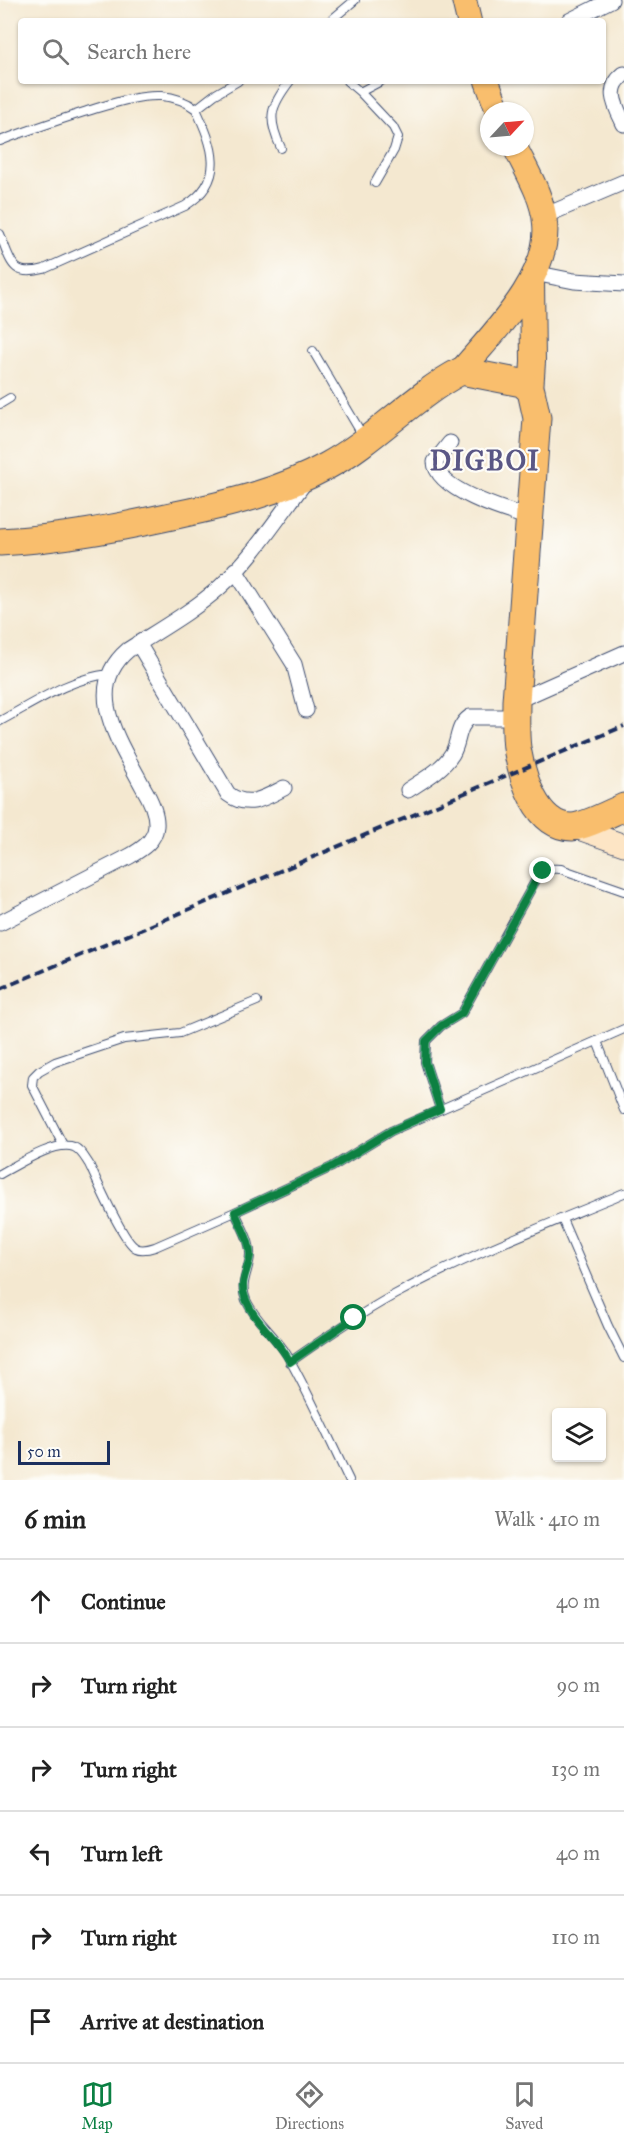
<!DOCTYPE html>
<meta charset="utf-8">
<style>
:root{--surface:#fff;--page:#f6f6f6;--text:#222;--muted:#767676;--line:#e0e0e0;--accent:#0b8043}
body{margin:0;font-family:"IM FELL Great Primer",serif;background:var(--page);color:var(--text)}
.controls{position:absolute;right:18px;bottom:18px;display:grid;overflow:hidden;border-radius:6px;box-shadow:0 2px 4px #0004}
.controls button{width:54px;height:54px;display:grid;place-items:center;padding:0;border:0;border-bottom:2px solid var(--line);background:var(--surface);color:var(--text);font:30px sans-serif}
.compass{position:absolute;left:480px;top:102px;width:54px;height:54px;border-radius:50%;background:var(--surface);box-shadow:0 2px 4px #0004;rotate:64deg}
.scale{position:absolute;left:18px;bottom:15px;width:92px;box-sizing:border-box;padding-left:6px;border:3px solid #1b2f5e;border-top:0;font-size:16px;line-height:21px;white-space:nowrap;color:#1b2f5e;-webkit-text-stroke:4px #fdfcf7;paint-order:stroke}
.stop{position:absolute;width:18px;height:18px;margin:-14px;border:4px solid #0b8043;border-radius:50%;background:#fff}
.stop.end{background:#0b8043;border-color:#fff;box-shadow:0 2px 6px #0008}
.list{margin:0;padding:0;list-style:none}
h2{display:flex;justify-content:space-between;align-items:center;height:78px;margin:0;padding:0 24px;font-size:26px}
h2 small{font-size:20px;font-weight:400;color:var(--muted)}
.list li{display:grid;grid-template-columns:39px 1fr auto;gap:18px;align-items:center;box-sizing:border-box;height:84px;padding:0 24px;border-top:2px solid var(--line)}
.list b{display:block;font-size:22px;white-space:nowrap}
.list em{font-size:20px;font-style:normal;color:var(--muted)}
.icon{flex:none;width:33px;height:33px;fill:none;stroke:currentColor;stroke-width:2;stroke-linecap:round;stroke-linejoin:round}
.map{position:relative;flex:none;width:624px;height:1480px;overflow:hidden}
.search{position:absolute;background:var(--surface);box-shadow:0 2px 4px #0004;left:18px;right:18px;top:18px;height:66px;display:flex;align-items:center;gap:15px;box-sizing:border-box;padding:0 21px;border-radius:6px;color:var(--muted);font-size:22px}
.sheet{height:582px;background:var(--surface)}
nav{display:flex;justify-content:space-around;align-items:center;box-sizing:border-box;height:84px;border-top:2px solid var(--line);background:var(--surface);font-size:16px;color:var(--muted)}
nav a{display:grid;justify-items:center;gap:3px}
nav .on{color:var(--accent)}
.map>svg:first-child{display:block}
</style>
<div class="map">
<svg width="624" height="1480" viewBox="0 0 624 1480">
<rect width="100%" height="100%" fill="#fdfcf7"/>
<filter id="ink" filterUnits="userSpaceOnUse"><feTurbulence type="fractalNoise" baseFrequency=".0167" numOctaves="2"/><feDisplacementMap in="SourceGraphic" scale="12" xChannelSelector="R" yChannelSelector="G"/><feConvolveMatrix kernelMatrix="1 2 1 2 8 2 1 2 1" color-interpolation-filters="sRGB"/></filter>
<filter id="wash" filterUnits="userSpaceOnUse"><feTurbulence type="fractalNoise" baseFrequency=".008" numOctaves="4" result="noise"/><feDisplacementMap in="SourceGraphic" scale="24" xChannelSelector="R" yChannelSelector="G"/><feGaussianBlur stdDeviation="1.35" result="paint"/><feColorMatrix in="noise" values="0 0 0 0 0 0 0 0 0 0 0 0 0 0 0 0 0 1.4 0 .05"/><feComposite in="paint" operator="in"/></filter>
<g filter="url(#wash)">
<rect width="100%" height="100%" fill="#f4e8d0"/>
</g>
<g filter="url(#ink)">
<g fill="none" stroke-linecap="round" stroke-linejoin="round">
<g stroke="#3c4b6f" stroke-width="10">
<path id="lane" d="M330,21L355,0
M347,81L360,92L381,81
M360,92L393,127L398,137L394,150L375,183
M0,141C28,130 56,121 84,112C108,105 135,95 161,96C174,97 186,101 196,109L214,95L238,81
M281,148C267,118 270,107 290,81
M0,234C11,261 11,278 44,269L185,206C227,180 213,146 196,109
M313,351L363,436
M0,404L10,398
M0,721C34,703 70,678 109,674
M597,1041L624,1110
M440,1109L425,1062L426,1041L441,1026L462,1013L537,878C544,869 550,868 561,869L624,891
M63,1145L32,1085L33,1077L39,1071L55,1062L124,1039L180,1033L257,1001
M0,1174C17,1165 55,1140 74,1147C81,1150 85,1158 89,1164C96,1179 124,1243 136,1248C142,1251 149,1249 155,1247L235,1212C240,1224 251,1241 250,1255C249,1272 239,1283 246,1300C256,1322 275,1335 287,1355C310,1395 329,1439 349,1480
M235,1212L332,1167L391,1131L624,1029
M562,1219L608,1326L624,1358
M290,1362C324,1338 358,1315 394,1295C468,1255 547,1225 624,1193"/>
</g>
<g stroke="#3c4b6f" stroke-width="17">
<path id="street" d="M569,21L611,0
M624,74C605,89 615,105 624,124
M544,216L624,182
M534,273L574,281L624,284
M450,443L435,462C436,490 507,511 530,518
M235,570L294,664L306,710
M138,643L228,794C248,809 265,798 284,788
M516,701L624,653
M408,790C423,780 442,770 452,754C460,741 456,727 470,717H516
M0,923L130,856C142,849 155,841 156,826C157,813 149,797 143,787C121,744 81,690 128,650C159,630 193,611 220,587C253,557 278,517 305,482"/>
</g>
<g stroke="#3c4b6f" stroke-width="23">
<path id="secondary" d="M573,827L624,845"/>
</g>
<g stroke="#3c4b6f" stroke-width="26">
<path id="primary" d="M464,0L469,21
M487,81L498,111
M461,371C492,334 551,277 545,223C543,197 526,170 515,147
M531,391L533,362L532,280"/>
</g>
<g stroke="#3c4b6f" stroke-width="29">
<path id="highway" d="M0,542C60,539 117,528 176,515C228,504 280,492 327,466C375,440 412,397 461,371L522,383L531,391L537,418L516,701C516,717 515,733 517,748C522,776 536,827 572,827C586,826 610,813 624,807"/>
</g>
<use href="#lane" stroke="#fff" stroke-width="8"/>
<use href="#street" stroke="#fff" stroke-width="15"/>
<use href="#secondary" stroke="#fde5c5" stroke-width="21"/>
<use href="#primary" stroke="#f9be6d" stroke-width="24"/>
<use href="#highway" stroke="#f9be6d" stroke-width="27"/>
<path stroke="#1b2f5e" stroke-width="4" stroke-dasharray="9 4.5" stroke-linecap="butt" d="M0,989L624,726"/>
</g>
</g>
<g fill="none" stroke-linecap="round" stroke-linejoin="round" filter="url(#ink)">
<path stroke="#0b8043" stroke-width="8" d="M354,1318L290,1362C278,1338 254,1323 245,1297C239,1282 248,1271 250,1256C251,1242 240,1225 235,1212L332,1167L391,1131L440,1109L425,1062L426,1041L441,1026L462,1013L537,878L543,871"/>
</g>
<g text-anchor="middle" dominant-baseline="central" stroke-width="4.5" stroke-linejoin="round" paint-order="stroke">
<g font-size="27" font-weight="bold" letter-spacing="1.5" fill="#5a5785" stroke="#fdfcf7">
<text x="485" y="460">DIGBOI</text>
</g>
</g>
</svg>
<div class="controls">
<button><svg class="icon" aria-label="layers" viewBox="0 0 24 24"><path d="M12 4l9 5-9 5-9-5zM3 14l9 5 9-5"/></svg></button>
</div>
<svg class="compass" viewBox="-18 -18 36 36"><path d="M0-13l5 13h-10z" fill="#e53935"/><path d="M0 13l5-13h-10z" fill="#767676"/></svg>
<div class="scale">50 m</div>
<div class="stop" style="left:354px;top:1318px"></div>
<div class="stop end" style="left:543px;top:871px"></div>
<div class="search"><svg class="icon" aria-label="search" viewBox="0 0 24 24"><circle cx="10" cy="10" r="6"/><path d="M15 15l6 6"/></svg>Search here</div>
</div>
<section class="sheet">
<h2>6 min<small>Walk · 410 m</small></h2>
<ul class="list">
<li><svg class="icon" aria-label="ahead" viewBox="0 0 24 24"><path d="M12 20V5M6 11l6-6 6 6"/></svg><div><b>Continue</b></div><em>40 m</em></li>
<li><svg class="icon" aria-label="right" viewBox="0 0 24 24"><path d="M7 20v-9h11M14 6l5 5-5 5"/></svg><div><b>Turn right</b></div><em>90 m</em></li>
<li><svg class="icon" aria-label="right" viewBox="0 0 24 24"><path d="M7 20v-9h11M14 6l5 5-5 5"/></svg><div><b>Turn right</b></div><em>130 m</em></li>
<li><svg class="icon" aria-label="left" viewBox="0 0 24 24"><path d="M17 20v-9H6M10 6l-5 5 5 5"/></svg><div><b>Turn left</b></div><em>40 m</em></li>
<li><svg class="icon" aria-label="right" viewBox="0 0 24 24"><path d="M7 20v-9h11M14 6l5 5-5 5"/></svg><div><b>Turn right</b></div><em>110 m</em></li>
<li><svg class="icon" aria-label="arrive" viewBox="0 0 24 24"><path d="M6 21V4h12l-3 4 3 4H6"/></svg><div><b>Arrive at destination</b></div></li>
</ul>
</section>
<nav>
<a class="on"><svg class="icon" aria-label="map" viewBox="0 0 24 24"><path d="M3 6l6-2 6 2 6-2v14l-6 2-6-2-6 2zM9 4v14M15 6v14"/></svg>Map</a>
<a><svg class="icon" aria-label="directions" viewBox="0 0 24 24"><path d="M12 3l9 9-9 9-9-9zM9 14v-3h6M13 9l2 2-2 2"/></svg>Directions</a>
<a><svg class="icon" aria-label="saved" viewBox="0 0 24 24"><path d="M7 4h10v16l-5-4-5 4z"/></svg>Saved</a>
</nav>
